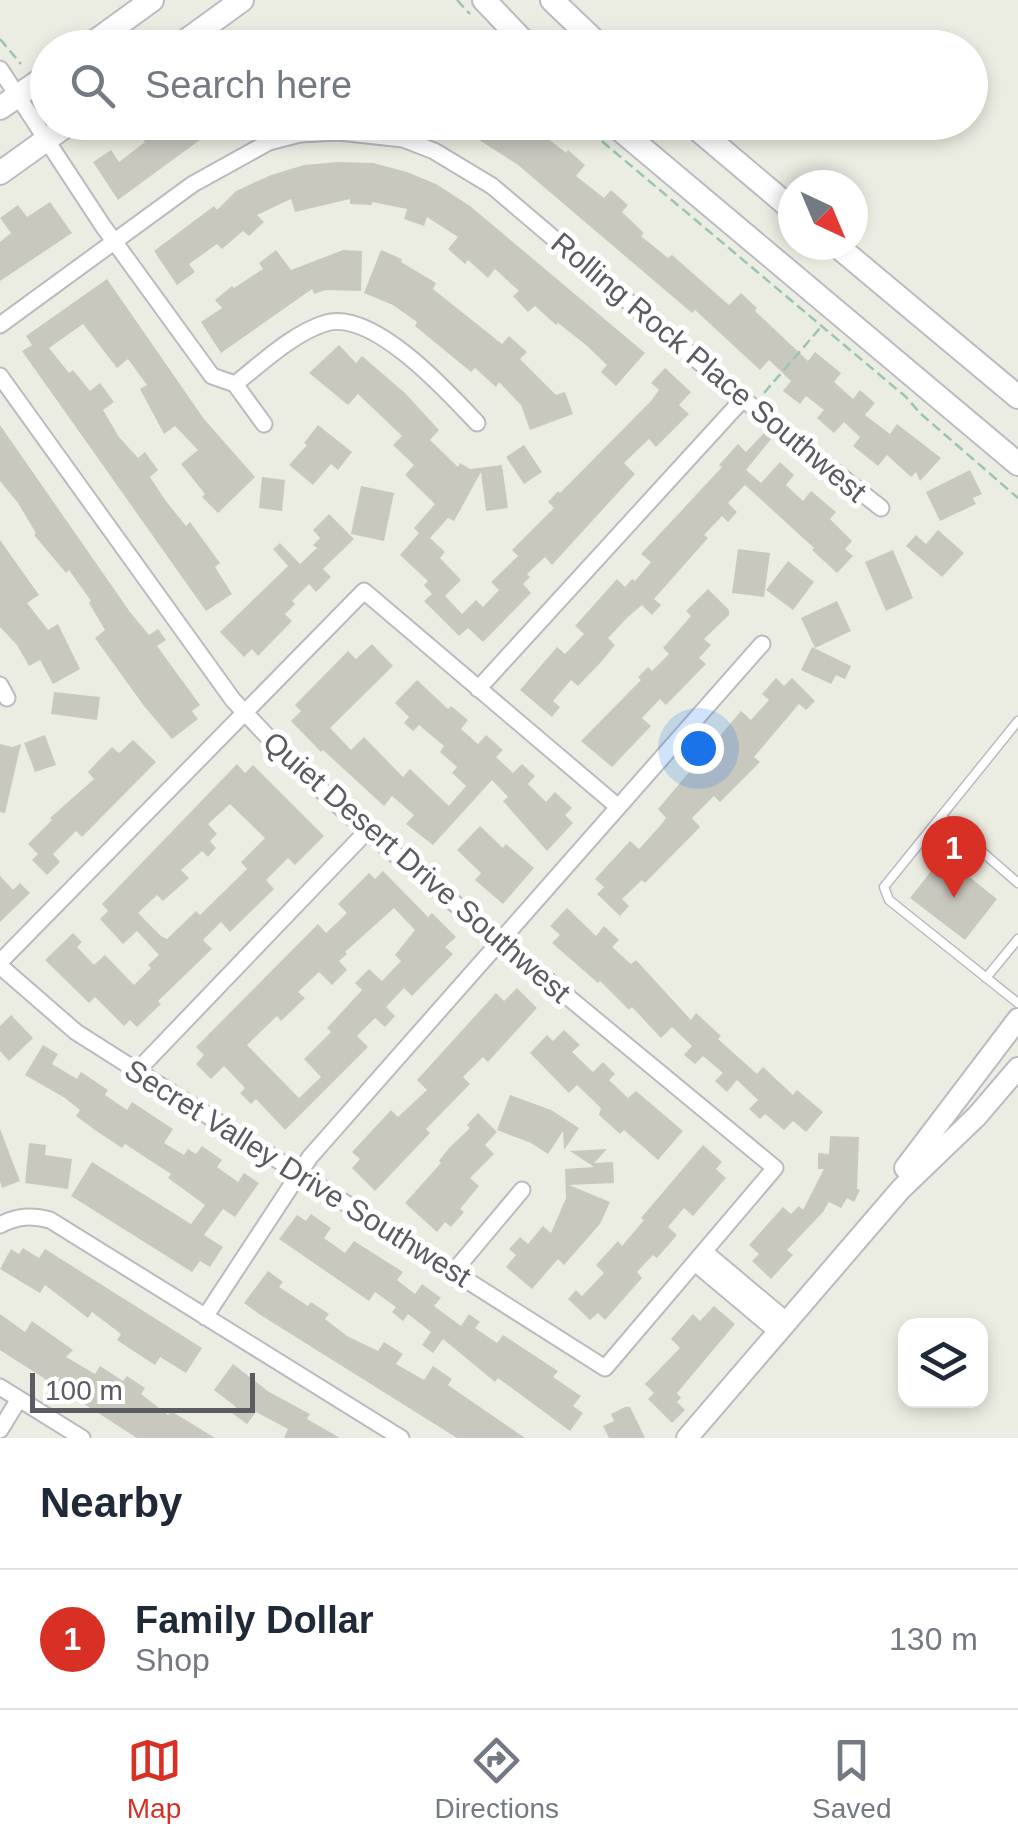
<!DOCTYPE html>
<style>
:root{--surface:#fff;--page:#f2f2f3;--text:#1f2937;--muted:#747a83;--line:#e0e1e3;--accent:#d93025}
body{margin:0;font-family:Helvetica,sans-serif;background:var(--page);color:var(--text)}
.controls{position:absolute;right:30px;bottom:30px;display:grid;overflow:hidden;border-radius:20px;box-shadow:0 5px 15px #0003}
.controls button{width:90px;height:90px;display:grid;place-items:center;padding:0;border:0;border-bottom:2px solid var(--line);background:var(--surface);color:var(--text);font:50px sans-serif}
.compass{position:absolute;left:778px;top:170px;width:90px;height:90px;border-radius:50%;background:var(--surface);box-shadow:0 5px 15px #0003;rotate:136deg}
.scale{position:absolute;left:30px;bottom:25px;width:225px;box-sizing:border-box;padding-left:10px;border:5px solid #5b5c63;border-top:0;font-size:28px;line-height:35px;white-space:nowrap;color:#5b5c63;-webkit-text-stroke:8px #fff;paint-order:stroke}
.you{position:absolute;left:698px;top:748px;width:35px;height:35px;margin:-25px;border:8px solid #fff;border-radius:50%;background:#1a73e8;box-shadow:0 0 0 15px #1a73e833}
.badge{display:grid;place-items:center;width:65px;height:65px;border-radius:50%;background:var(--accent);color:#fff;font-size:32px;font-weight:700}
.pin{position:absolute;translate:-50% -82px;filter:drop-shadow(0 2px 5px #0008)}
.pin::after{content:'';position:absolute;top:52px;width:35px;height:30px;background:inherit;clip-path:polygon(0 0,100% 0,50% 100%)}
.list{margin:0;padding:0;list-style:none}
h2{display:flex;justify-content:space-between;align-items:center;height:130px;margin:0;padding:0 40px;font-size:42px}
h2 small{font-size:32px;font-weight:400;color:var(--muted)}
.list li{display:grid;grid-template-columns:65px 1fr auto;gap:30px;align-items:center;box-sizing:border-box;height:140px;padding:0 40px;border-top:2px solid var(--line)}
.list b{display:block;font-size:38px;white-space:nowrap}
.list p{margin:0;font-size:32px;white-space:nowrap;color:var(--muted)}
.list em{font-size:32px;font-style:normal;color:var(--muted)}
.icon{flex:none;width:55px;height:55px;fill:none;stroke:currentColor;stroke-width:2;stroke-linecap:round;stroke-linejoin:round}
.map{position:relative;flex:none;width:1018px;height:1438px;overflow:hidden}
.search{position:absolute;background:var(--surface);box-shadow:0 5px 15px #0003;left:30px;right:30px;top:30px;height:110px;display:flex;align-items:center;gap:25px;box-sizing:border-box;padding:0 35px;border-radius:55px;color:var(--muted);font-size:38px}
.sheet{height:270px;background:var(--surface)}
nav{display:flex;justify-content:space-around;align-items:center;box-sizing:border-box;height:140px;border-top:2px solid var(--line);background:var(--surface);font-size:28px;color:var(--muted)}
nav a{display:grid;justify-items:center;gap:5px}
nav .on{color:var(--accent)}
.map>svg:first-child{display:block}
</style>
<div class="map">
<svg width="1018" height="1438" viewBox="0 0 1018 1438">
<rect width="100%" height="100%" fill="#ecede2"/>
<path fill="#c8c8bf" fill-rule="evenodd" d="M148,122H158L162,129L171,122H230L208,134L118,200L93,162L111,150L119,162L145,142L136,131Z
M451,122H527L566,153L568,150L585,165L576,176L604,198L611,190L628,205L622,212L644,233L641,236L668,258L672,255L729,305L741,293L757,308L755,311L808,361L815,352L841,373L834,382L853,399L860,390L875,403L865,415L890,434L897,424L941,458L920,481L916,472L911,477L887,455L878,466L853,446L860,437L844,422L834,433L817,418L824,410L806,396L800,404L783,391L791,381L769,360L760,370L695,310L692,313L518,165Z
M338,162L373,163L407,172L436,184L470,206L645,353L616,386L601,372L607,365L586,345L558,323L556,325L535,306L528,312L513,296L519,291L495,269L488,278L468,260L465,264L448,249L458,237L427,217L424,226L404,219L407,209L372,202V205L350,204V199L295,212L291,199L257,215L264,222L249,236L243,231L222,249L217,244L189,264L195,272L177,285L154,251L214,206L217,210L236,191L271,175L304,165Z
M50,202L72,233L0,281V242L11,233L0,218L18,205L27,217Z
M276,250L291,270L343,250L362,251L361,291L326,290L314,294L312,289L221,353L201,322L222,308L215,300L232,286L234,288L263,269L259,263Z
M381,250L402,259L401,262L436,283L433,289L502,344L509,336L527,352L520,359L556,395L565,392L573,414L530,430L521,405L499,382L496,387L475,368L471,372L415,326L417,322L393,305L364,293Z
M107,279L204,419L255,477L218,513L202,497L205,494L181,464L198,450L175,426L164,434L140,389L147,385L128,359L117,368L83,324L49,348L69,373L73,370L90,391L100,383L114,402L103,410L119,437L138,458L145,452L158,470L150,477L165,500L186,526L190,522L220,563L215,567L232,594L206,611L22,351L32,345L26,336Z
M339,345L356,363L362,356L405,393L439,430L430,440L458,467L460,463L470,469L502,465L508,508L486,511L481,472L454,521L448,518L430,538L445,552L440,558L461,580L445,596L462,614L476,600L483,607L499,590L491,582L518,556L512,550L554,508L548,502L558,491L560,493L651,401L659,390L651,383L665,368L691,392L679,405L689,414L656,447L649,439L624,463L635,474L552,565L545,557L527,574L530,577L523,584L531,593L483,642L468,628L459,636L424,601L432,594L424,585L428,581L400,555L419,533L414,528L435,504L405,475L414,465L393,445L402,436L358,394L348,405L309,373Z
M0,425L130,612L149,635L158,629L166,640L157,646L200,705L192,711L198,719L172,739L144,706L95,638L105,630L89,603L91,601L69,570L66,573L34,535L36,533L18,503L0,481Z
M318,425L352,452L338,470L331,464L313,485L289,465L307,445L304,443Z
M764,433L771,439L746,470L761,483L780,462L794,475L786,485L803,501L811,491L836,512L830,519L852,541L845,549L853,556L837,573L812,550L814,548L745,485L728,503L737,512L728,522L722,516L704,535L708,538L654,599L661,605L652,615L642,605L628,617L608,638L615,645L601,662L578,686L571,680L553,701L560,707L552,717L520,690L557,647L565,654L584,634L575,626L617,579L625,587L632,579L635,581L651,562L641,554L722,467L719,465L738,444L746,452Z
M524,445L542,472L524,484L506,457Z
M970,470L982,494L973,498L976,504L940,521L926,492Z
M262,477L285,480L282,511L259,508Z
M361,486L394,493L384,541L351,534Z
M329,514L354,539L323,569L331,577L316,592L309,584L292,601L295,604L285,614L292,621L258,656L252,649L244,657L220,632L288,566L273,549L280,543L300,564L317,548L313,545L320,538L313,530Z
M938,530L964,553L942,577L906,546L916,535L926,544Z
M0,540L39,595L27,603L48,630L58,624L80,669L53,684L40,660L29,666L17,645L0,627Z
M738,549L770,553L764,597L732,593Z
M893,550L913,598L886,611L865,562Z
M788,561L814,582L793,610L766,590Z
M708,589L729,610V615L704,639L711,645L699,658L706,664L666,705L660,699L642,718L651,726L612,767L581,741L641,680L638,677L648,667L652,671L669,654L663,648L691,616L686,611Z
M837,601L851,631L815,648L801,618Z
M372,644L393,666L330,728L351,750L364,737L403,777L410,769L449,806L466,786L452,773L457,767L440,752L444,746L419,725L413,731L404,723L409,717L395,703L417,680L448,709L451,706L468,720L461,729L478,744L486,735L503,750L496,757L513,773L522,764L535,776L528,784L546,802L555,792L572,808L565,815L573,823L547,851L503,801L508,797L492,780L433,845L406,824L414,815L392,796L384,806L323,750L321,752L291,721L301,711L295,705L348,651L356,659Z
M812,647L851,666L845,679L836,675L831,684L801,670Z
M776,678L784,686L792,678L815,701L806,710L799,704L754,757L760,762L720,802L714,796L692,818L700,827L645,883L642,880L622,899L629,906L620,916L597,894L604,887L595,879L630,841L639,849L660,826L666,818L658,809L741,711L751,720L769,700L762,694Z
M54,692L100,697L97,720L51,714Z
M45,735L56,765L35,772L24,743Z
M133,740L156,762L82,837L76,831L53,854L60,862L47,875L32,860L38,854L28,844L52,820L50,818L94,779L88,772L103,756L112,747L119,753Z
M0,744L12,747L21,744L5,813L0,812Z
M237,764L245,773L253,765L324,836L295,865L288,858L266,880L274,889L230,932L221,922L203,940L212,949L158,1001L161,1004L137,1027L130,1020L124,1026L95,997L89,1003L45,960L73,933L82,942L77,947L94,965L105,955L134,985L151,968L148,965L159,955L137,931L123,944L100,919L108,911L102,904ZM230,804L265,838L241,862L247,869L200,915L196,911L167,939L161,936L138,913L157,895L163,901L189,878L181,870L202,851L208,857L216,848L210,841L217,834L208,824Z
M480,826L503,848L506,844L534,868L503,904L475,880L481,873L457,850Z
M943,856L997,899L965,940L910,898Z
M383,871L428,917L432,913L456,937L445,947L453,954L412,996L404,988L386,1007L395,1016L385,1027L375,1018L357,1036L368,1047L285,1130L256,1099L251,1104L240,1093L245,1088L224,1066L211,1079L196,1064L204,1055L196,1047L318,924L326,933L347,913L338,904L369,873L375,879ZM394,908L415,930L395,955L401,961L382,981L369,969L355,983L362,990L327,1028L331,1032L304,1059L321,1077L299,1098L247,1045L277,1016L281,1021L305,998L298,992L319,972L332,985L347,970L339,961L347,954L345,952Z
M0,876L13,890L20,883L30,893L0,922Z
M567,908L596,936L604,926L619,940L612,947L631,964L636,960L691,1020L696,1013L721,1036L718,1039L757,1074L763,1067L793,1095L797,1090L823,1112L806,1132L793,1121L784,1130L765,1114L760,1119L749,1109L758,1100L737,1080L727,1092L715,1081L723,1073L703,1056L695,1064L684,1055L692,1046L672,1027L661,1038L632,1007L629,1010L600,981L598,983L552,943L560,935L550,926Z
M517,988L537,1008L488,1062L483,1057L463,1077L470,1084L426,1129L430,1133L375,1191L352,1168L360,1159L352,1152L391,1110L398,1117L427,1090L417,1080L496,993L504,1001Z
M11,1015L33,1038L9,1061L0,1051V1026Z
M564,1030L580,1045L572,1052L593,1072L603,1062L615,1074L609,1080L628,1098L636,1091L683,1131L658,1160L624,1130L620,1134L599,1115L601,1108L577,1085L569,1093L530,1053L547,1035L553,1041Z
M43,1045L58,1054L52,1064L77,1079L81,1072L108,1090L105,1095L127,1110L132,1102L173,1129L164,1143L184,1155L188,1149L196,1154L202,1146L222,1160L217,1167L238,1182L244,1173L259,1183L235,1217L223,1209L204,1235L223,1247L210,1267L200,1261L192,1272L71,1196L92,1162L191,1224L205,1205L168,1178L171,1174L125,1144L122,1148L95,1130L76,1116L80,1110L65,1098L25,1075Z
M510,1095L551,1110L579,1128L564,1150L563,1131L548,1154L531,1143L497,1130Z
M478,1113L497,1132L485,1145L494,1154L470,1178L479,1186L460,1209L464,1212L451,1227L445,1222L437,1232L405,1203L441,1163L439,1161L449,1148L470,1128L467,1125Z
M0,1129L20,1181L2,1188L0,1181Z
M830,1136L859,1137L857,1189L860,1190L854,1202L847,1198L841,1208L829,1202L823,1212L787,1250L793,1255L771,1279L752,1261L759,1254L749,1245L783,1207L791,1214L799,1206L803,1210L824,1169H818V1153L829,1154Z
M29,1143L46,1145L45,1155L72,1159L68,1189L25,1183Z
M703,1145L722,1162L716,1169L726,1178L693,1216L684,1208L668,1227L677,1235L657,1258L653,1255L637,1272L642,1278L605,1320L598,1313L590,1320L568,1299L576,1290L582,1296L604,1273L596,1265L618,1241L622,1246L644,1220L641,1218Z
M607,1149L594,1163L613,1162L614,1183L569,1185L610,1202L600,1224L564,1265L558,1259L532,1289L506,1267L516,1255L509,1249L520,1237L528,1244L543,1226L551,1233L566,1198L565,1169L594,1167L570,1151Z
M311,1214L331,1228L324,1238L345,1253L354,1241L403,1272L397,1280L415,1294L422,1284L441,1298L434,1306L461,1326L469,1314L480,1322L475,1328L497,1343L503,1335L558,1371L553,1377L581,1396L573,1406L583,1413L570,1431L498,1378L495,1382L443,1339L433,1353L422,1345L431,1332L408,1314L403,1321L392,1312L396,1307L375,1292L369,1301L279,1239L297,1215L306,1221Z
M23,1248L39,1258L45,1249L202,1348L186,1373L160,1357L155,1365L132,1350L117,1340L121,1334L92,1312L88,1318L45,1285L40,1293L0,1269L11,1249L19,1254Z
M268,1271L283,1282L279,1287L308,1306L311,1302L329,1314L325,1319L347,1336L378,1351L384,1342L403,1354L396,1364L424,1380L433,1366L452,1379L448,1385L525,1438H457L259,1314L244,1303Z
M714,1306L735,1324L677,1393L681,1398L677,1402L685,1410L672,1423L648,1399L654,1393L645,1384L680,1348L671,1339L693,1314L700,1321Z
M0,1314L25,1332L32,1321L73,1350L66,1357L95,1374L100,1366L123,1381L127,1376L145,1388L141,1394L168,1415L171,1411L215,1438H137L0,1350Z
M233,1364L269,1392L310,1414L307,1419L340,1438H284L288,1429L256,1412L247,1424L232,1413L236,1407L214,1390Z
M625,1407H630L645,1438H609L603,1426L614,1421L611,1414Z"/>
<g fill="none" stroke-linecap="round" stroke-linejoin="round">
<g stroke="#babac1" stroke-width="11">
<path id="service" d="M1018,721L884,887L889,900L1018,1003
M941,816L1018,883
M986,978L1018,939"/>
</g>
<g stroke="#babac1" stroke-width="19">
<path id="minor" d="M0,69L103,226L212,376L235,384C262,363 293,333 326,323C373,309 448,392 477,423
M0,325L193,184L269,142L300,134L339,132L403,139L434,151L492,186L743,399L881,508
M0,376L233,700L302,773L367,831L775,1168L605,1368L76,1032L0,966
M235,384L264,424
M0,685L7,698
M478,689L743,399
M0,962L364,591L617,806
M136,1072L367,831
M0,1225C17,1216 31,1215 50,1220L401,1438
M705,1252L786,1320
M695,1263L776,1331
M455,1270L522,1190
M205,1317L310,1157L762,644
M0,1387L82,1438
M0,1430L19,1399"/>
</g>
<g stroke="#babac1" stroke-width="24">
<path id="tertiary" d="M905,1168L1018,1019
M687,1438L901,1189L977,1116L1018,1068"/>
</g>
<g stroke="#bbbcc3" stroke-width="26">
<path id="secondary" d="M484,0L530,48
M552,0L602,48
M86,48L152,0
M176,48L242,0
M0,108L48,75
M611,122L1018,464
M689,122L793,210
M0,173L71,122
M836,245L1018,397"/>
</g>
<path stroke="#99c5b1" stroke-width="2.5" stroke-dasharray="10 5" stroke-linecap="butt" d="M457,0L470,14
M0,39L21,64
M579,122L906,397L921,414L1018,498
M764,393L821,327"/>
<use href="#service" stroke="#fff" stroke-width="8"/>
<use href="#minor" stroke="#fff" stroke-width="15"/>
<use href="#tertiary" stroke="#fff" stroke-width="20"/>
<use href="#secondary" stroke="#fff" stroke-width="22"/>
</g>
<g text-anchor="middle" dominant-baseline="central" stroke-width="10" stroke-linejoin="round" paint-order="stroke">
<g font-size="30" fill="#5b5c63" stroke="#fff">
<text transform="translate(709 367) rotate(40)">Rolling Rock Place Southwest</text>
<text transform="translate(417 867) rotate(41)">Quiet Desert Drive Southwest</text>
<text transform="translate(298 1173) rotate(32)">Secret Valley Drive Southwest</text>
</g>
</g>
</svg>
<div class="controls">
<button><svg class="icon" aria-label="layers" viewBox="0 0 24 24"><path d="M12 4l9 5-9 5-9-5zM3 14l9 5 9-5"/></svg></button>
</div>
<svg class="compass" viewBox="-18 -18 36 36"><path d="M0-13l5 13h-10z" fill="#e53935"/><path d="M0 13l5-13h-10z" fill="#747a83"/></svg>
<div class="scale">100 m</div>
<div class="you"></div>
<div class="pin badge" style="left:954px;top:898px">1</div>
<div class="search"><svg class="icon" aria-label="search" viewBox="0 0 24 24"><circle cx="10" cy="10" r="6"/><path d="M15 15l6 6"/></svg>Search here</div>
</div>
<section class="sheet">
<h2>Nearby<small></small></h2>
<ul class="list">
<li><span class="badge">1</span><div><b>Family Dollar</b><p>Shop</p></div><em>130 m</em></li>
</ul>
</section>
<nav>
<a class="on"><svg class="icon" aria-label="map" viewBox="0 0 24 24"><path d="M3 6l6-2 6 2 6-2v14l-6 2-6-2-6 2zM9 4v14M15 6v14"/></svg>Map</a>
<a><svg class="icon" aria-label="directions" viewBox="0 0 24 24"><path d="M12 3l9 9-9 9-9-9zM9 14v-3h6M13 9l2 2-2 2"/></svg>Directions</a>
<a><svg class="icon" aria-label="saved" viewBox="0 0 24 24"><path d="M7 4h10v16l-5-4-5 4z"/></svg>Saved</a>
</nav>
